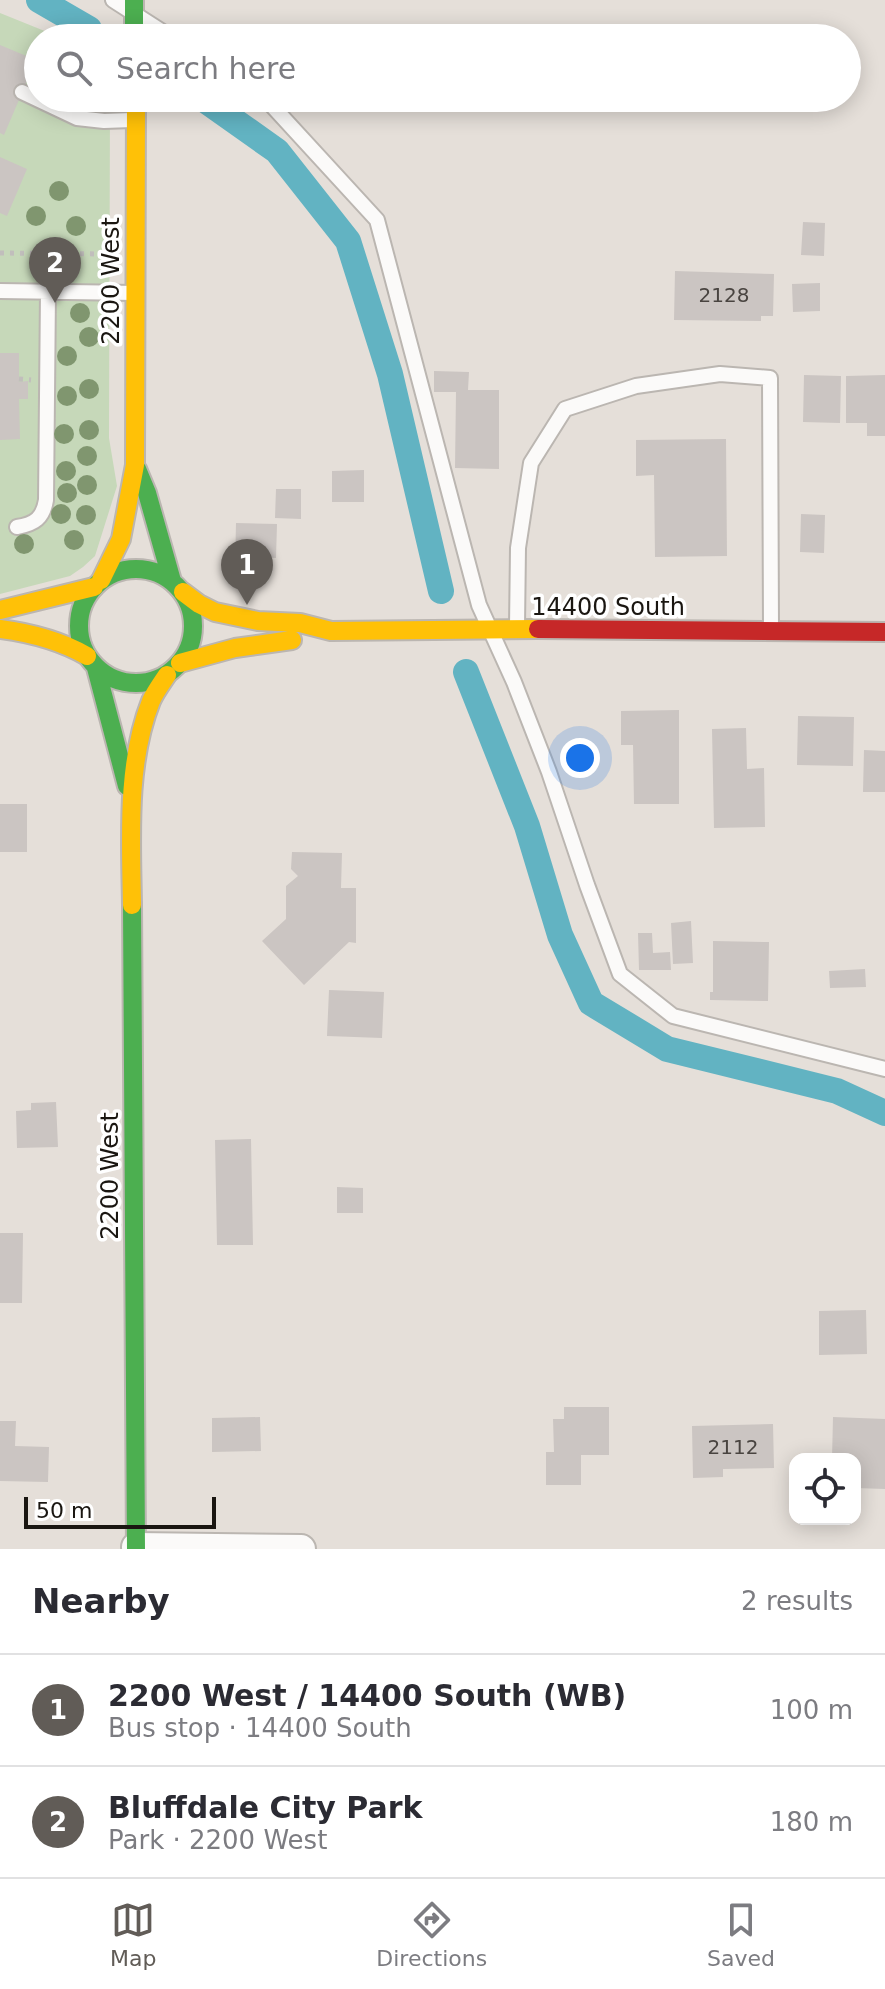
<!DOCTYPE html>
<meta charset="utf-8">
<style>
:root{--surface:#fff;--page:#f7f7f7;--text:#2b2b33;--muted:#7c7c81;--line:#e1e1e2;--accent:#615c57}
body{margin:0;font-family:"DejaVu Sans",sans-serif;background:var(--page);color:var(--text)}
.controls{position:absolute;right:24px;bottom:24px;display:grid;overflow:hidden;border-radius:16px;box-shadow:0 4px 20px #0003}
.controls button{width:72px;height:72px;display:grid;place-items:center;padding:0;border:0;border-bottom:2px solid var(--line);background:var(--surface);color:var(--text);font:40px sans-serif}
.scale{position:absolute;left:24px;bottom:20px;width:192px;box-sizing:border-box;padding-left:8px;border:4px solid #1a1611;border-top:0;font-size:22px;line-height:28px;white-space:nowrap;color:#1a1611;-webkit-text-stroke:6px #fff;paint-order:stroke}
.you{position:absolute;left:580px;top:758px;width:28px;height:28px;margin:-20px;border:6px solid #fff;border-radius:50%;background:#1a73e8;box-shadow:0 0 0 12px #1a73e833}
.badge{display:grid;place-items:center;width:52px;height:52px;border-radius:50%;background:var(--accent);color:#fff;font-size:26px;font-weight:700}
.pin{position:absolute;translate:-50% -66px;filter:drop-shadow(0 2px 4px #0008)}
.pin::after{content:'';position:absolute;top:42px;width:28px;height:24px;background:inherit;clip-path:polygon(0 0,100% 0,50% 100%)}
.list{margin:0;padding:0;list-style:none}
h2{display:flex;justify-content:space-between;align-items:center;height:104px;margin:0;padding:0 32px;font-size:34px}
h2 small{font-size:26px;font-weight:400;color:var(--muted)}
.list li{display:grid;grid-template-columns:52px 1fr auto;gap:24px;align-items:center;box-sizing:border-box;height:112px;padding:0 32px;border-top:2px solid var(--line)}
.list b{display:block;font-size:30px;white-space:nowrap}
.list p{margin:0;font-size:26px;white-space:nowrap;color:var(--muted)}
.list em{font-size:26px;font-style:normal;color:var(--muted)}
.icon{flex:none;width:44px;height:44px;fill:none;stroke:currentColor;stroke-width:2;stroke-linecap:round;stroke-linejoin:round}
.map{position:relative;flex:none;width:885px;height:1549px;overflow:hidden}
.search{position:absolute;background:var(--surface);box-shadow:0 4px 20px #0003;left:24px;right:24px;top:24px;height:88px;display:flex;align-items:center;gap:20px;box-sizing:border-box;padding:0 28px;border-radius:44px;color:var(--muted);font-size:30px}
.sheet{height:328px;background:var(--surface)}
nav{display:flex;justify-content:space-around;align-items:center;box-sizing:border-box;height:112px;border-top:2px solid var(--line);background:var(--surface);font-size:22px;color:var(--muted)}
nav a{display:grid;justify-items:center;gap:4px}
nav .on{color:var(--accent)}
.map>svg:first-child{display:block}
</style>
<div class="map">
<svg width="885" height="1549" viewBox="0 0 885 1549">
<rect width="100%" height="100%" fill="#e5dfd9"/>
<path fill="#c6d8b9" d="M0,13L62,38H38V98H110L109,438L117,486L95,556L83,567L70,576L0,594Z"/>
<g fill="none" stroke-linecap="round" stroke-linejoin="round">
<path stroke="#62b3c2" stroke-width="26" d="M39,0L89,29
M202,98L277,151L348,241L390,374L441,591
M466,672L527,826L560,935L591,1003L667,1049L837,1091L885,1113"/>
</g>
<path fill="#cbc5c2" d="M0,45L36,60L4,135L0,133Z
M0,157L27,169L7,216L0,213Z
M803,222L825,223L824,256L801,255Z
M675,271L774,274L773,316H761V321L674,320Z
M820,283V311L793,312L792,284Z
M0,353H19V382L28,381V399H19L20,439L0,440Z
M434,371L469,372L468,390H499V469L455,468L456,392H434Z
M804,375L841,376L840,423L803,422Z
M885,375V436H867V423H846V376Z
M726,439L727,556L655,557L654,475L636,476V440Z
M364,470V502H332V471Z
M276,489H301V519L275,518Z
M801,514L825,515L824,553L800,552Z
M236,523L277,524L276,558L257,557V567H235Z
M679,710V804H634L633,745H621V711Z
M798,716L854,717L853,766L797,765Z
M746,728L747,769L764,768L765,827L714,828L712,729Z
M864,750L885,751V792H863Z
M0,804H27V852H0Z
M292,852L342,853L341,888H356V943L349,942L304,985L262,941L286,919V886L298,876L291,869Z
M691,921L693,963L673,964L671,923Z
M638,933H652L653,953L670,952L671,970H639Z
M713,941L769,942L768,1001L710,1000V992H713Z
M865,969L866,987L830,988L829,971Z
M329,990L384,992L382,1038L327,1036Z
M56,1102L58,1147L17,1148L16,1111L31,1110V1103Z
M251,1139L253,1245H217L215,1140Z
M337,1187L363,1188V1213H337Z
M0,1233H23L22,1303H0Z
M866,1310L867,1354L819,1355V1311Z
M564,1407H609V1455H581V1485H546V1452H554L553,1419H564Z
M260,1417L261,1451L212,1452V1418Z
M833,1417L885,1419V1489L855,1488V1459H832Z
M0,1421H16L15,1446L49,1447L48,1482L0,1481Z
M773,1424L774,1468L723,1469V1477L693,1478L692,1426Z"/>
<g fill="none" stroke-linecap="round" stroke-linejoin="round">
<g stroke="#bbb6b1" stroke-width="18">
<path id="lane" d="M113,0L172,38
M22,92L77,118L104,121L132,120
M265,98L377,220L479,605L514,682L549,772L587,885L620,974L673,1016L885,1069
M0,291L135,293
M17,527C35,524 43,518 46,500L48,292
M517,626L518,548L531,463L565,409L636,386L720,374L770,378L771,627"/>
</g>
<g stroke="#bbb6b1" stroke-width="32">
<path id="street" d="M136,1547L301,1549"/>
</g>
<g stroke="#bbb6b1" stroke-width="22">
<path id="fast" d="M134,0V38
M137,469L147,493L172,581
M79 626a57 57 0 1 1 114 0a57 57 0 1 1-114 0Z
M96,668L127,786
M132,905L136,1549"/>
</g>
<g stroke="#bbb6b1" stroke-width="22">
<path id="slow" d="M101,580L121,539L135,465L136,98
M183,592L199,604L215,612L258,621L300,623L331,631L538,629
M0,610L94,587
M0,629C31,633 59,640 87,656
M180,663L235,648L292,640
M132,905C131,839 126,764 151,701C155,692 161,684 167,675"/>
</g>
<g stroke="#bbb6b1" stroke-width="22">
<path id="jam" d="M538,629L885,632"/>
</g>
<path stroke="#c1bebc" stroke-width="5" stroke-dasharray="4 6" stroke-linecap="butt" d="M0,253L103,254
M19,379L31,380"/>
<use href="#lane" stroke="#fbfaf9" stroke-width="14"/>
<use href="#street" stroke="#fbfaf9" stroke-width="28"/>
<use href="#fast" stroke="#4caf50" stroke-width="18"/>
<use href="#slow" stroke="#ffc107" stroke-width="18"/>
<use href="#jam" stroke="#c62828" stroke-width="18"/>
</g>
<g fill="#80966f">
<circle cx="59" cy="191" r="10"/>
<circle cx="36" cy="216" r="10"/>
<circle cx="76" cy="226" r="10"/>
<circle cx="80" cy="313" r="10"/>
<circle cx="89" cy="337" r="10"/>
<circle cx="67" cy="356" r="10"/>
<circle cx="89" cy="389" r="10"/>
<circle cx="67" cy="396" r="10"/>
<circle cx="89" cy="430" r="10"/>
<circle cx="64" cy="434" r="10"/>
<circle cx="87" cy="456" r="10"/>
<circle cx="66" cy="471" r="10"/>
<circle cx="87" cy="485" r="10"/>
<circle cx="67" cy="493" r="10"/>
<circle cx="61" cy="514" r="10"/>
<circle cx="86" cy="515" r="10"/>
<circle cx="74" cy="540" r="10"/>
<circle cx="24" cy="544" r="10"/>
</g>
<g text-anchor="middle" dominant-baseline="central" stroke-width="7" stroke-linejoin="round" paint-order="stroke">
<g font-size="20" fill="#494440">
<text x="724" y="295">2128</text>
<text x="733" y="1447">2112</text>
</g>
<g font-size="24" fill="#1a1611" stroke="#fff">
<text transform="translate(111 281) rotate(-90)">2200 West</text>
<text x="608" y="607">14400 South</text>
<text transform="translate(110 1176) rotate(-90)">2200 West</text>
</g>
</g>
</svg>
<div class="controls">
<button><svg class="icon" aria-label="locate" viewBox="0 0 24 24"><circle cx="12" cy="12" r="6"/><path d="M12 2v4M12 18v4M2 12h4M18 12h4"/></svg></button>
</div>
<div class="scale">50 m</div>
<div class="you"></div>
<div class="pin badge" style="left:247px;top:605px">1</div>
<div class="pin badge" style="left:55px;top:303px">2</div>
<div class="search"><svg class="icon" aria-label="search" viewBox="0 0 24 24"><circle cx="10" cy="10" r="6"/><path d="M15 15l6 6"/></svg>Search here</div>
</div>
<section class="sheet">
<h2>Nearby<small>2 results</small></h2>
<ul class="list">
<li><span class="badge">1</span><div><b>2200 West / 14400 South (WB)</b><p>Bus stop · 14400 South</p></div><em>100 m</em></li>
<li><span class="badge">2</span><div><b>Bluffdale City Park</b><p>Park · 2200 West</p></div><em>180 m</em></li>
</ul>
</section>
<nav>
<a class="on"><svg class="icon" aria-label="map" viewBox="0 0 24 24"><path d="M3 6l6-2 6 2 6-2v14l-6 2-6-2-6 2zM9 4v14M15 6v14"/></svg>Map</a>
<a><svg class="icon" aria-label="directions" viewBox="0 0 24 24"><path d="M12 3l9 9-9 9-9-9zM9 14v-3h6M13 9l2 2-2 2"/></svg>Directions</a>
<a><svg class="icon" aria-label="saved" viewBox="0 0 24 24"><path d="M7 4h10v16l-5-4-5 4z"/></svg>Saved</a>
</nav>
